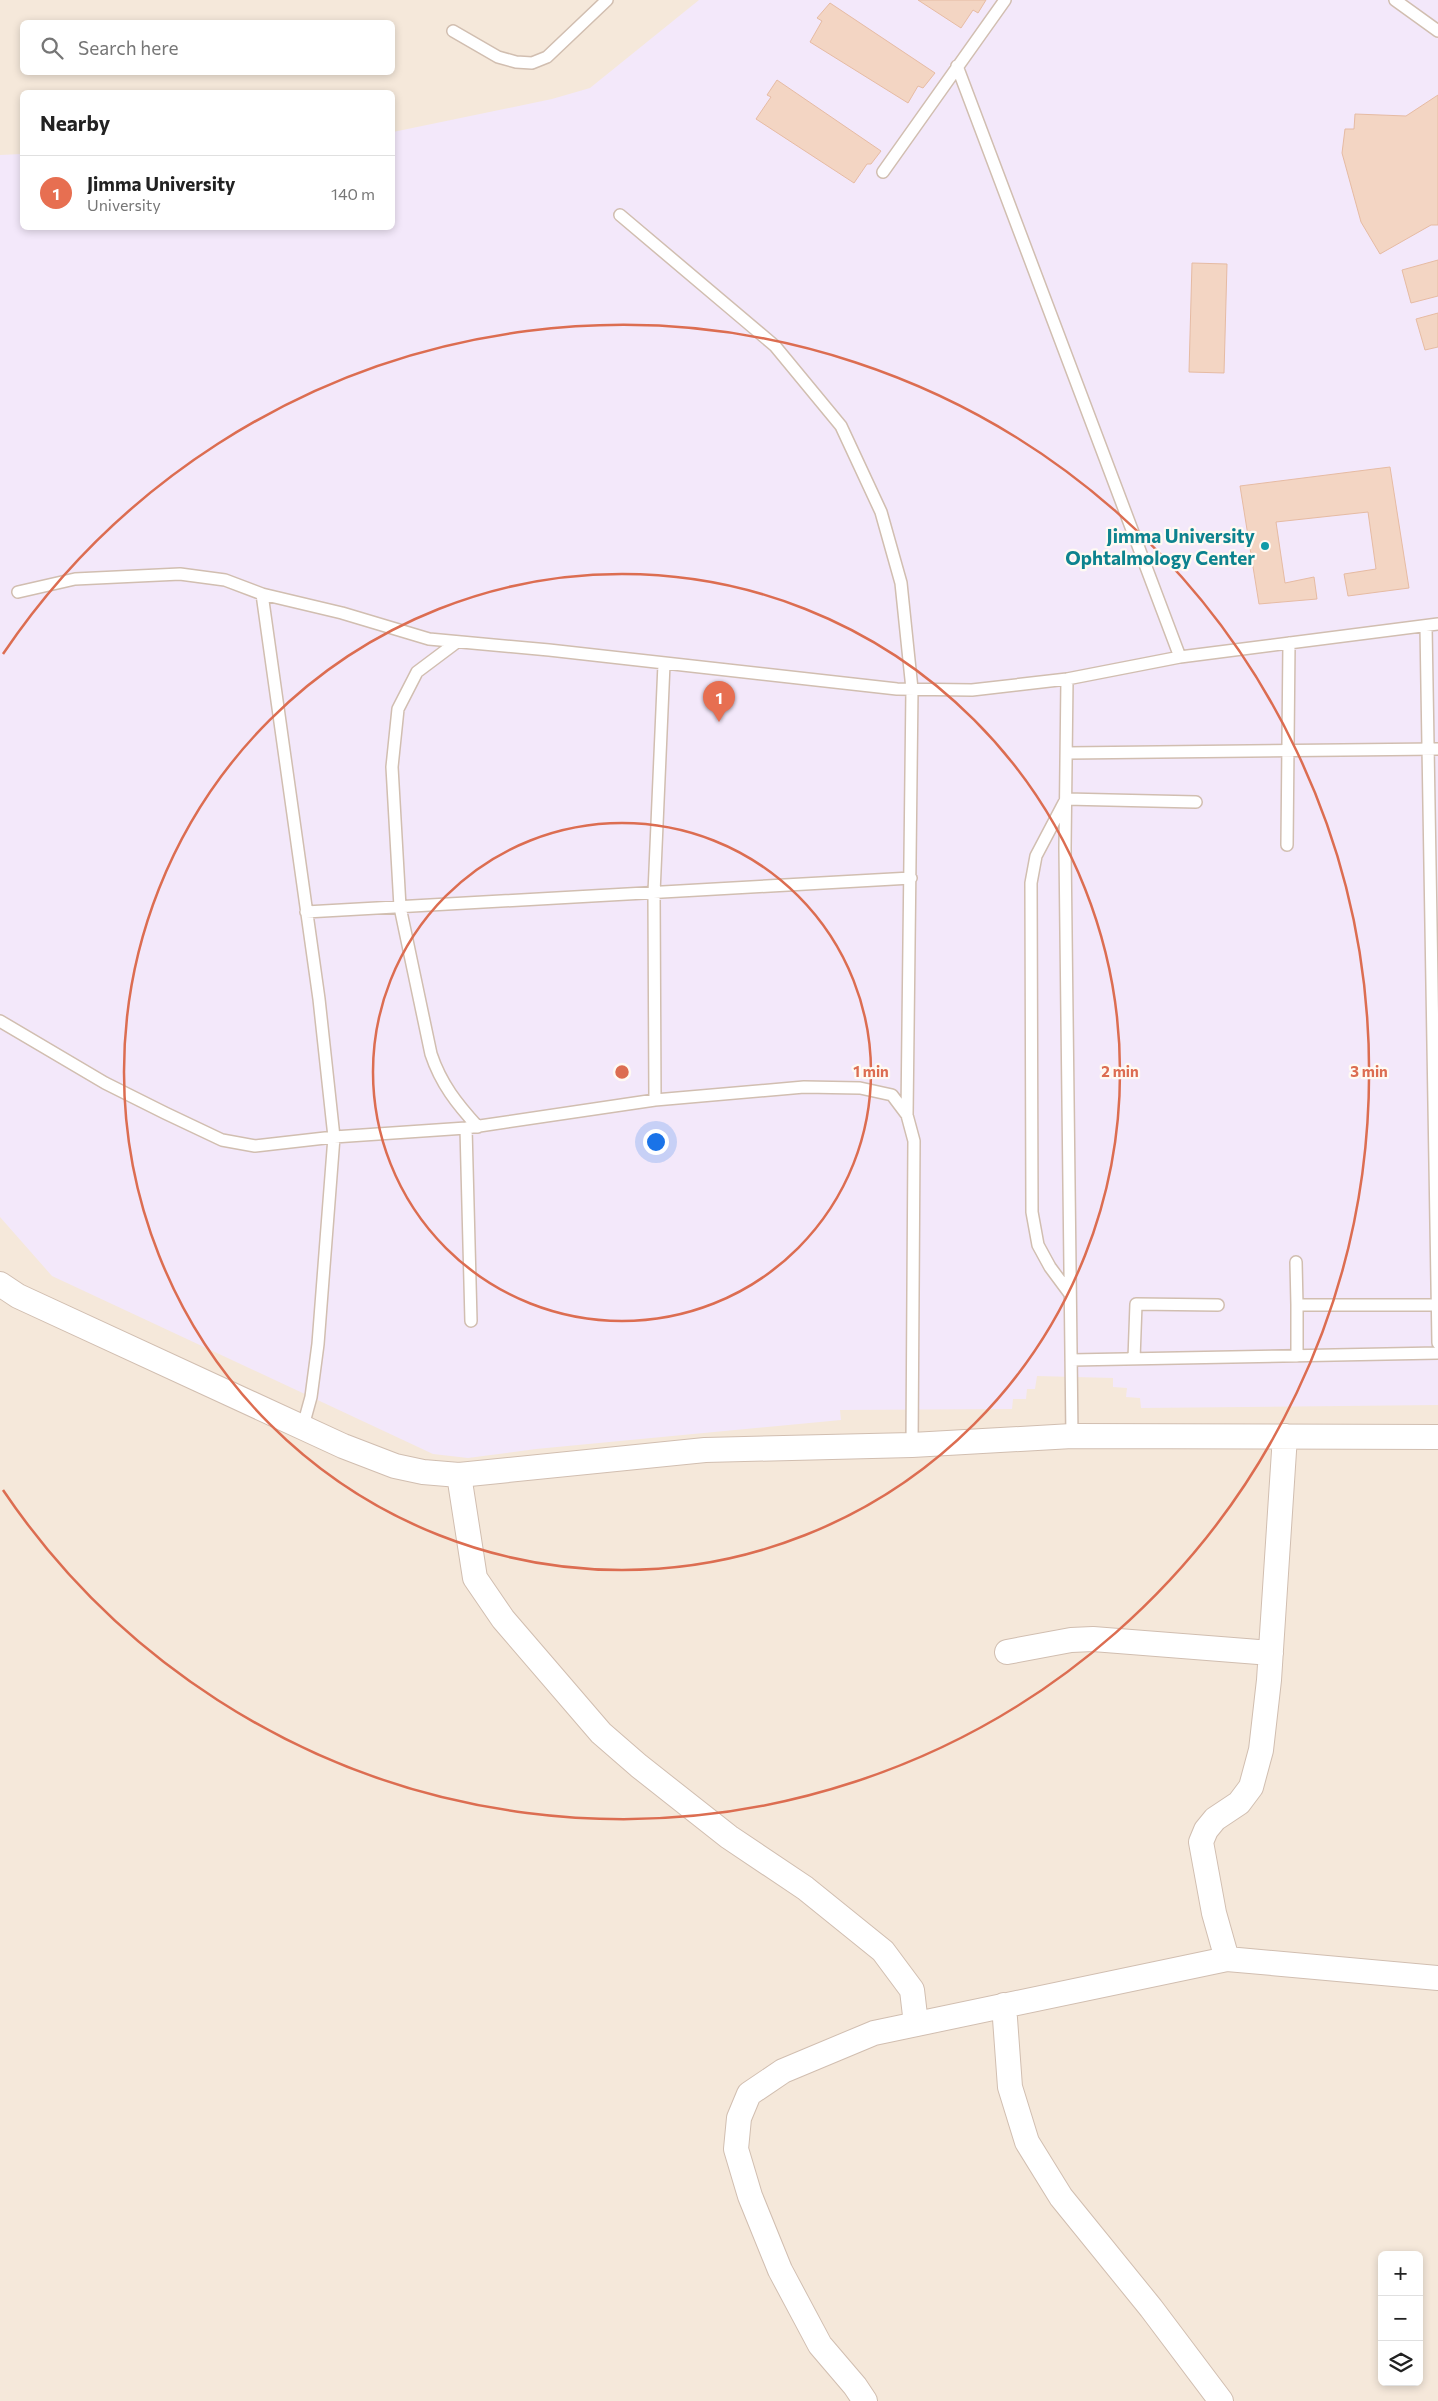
<!DOCTYPE html>
<meta charset="utf-8">
<style>
:root{--surface:#fff;--page:#f6f6f6;--text:#222;--muted:#767676;--line:#e0e0e0;--accent:#e76f51}
body{margin:0;font-family:Commissioner,sans-serif;background:var(--page);color:var(--text)}
.controls{position:absolute;right:15px;bottom:15px;display:grid;overflow:hidden;border-radius:8px;box-shadow:0 2px 8px #0003}
.controls button{width:45px;height:45px;display:grid;place-items:center;padding:0;border:0;border-bottom:1px solid var(--line);background:var(--surface);color:var(--text);font:25px sans-serif}
.you{position:absolute;left:655px;top:1141px;width:18px;height:18px;margin:-12px;border:4px solid #fff;border-radius:50%;background:#1a73e8;box-shadow:0 0 0 8px #1a73e833}
.badge{display:grid;place-items:center;width:32px;height:32px;border-radius:50%;background:var(--accent);color:#fff;font-size:16px;font-weight:700}
.pin{position:absolute;translate:-50% -41px;filter:drop-shadow(0 1px 2px #0008)}
.pin::after{content:'';position:absolute;top:26px;width:18px;height:15px;background:inherit;clip-path:polygon(0 0,100% 0,50% 100%)}
.list{margin:0;padding:0;list-style:none}
h2{display:flex;justify-content:space-between;align-items:center;height:65px;margin:0;padding:0 20px;font-size:21px}
h2 small{font-size:16px;font-weight:400;color:var(--muted)}
.list li{display:grid;grid-template-columns:32px 1fr auto;gap:15px;align-items:center;box-sizing:border-box;height:75px;padding:0 20px;border-top:1px solid var(--line)}
.list b{display:block;font-size:19px;white-space:nowrap}
.list p{margin:0;font-size:16px;white-space:nowrap;color:var(--muted)}
.list em{font-size:16px;font-style:normal;color:var(--muted)}
.icon{flex:none;width:28px;height:28px;fill:none;stroke:currentColor;stroke-width:2;stroke-linecap:round;stroke-linejoin:round}
.map{position:relative;flex:none;width:1438px;height:2401px;overflow:hidden}
.search{position:absolute;background:var(--surface);box-shadow:0 2px 8px #0003;left:20px;top:20px;width:375px;height:55px;display:flex;align-items:center;gap:12px;box-sizing:border-box;padding:0 18px;border-radius:8px;color:var(--muted);font-size:19px}
.panel{position:absolute;background:var(--surface);box-shadow:0 2px 8px #0003;left:20px;top:90px;width:375px;height:140px;border-radius:8px}
.map>svg:first-child{display:block}
</style>
<div class="map">
<svg width="1438" height="2401" viewBox="0 0 1438 2401">
<rect width="100%" height="100%" fill="#fdf6ec"/>
<path fill="#f5e8da" fill-rule="evenodd" d="M0,0H1438V2401H0ZM22,22H392V72H22ZM22,92H392V228H22ZM1382,2255H1419V2382H1382Z"/>
<path fill="#f3e8fa" d="M699,0H1438V1405L1141,1408L1140,1398L1126,1397L1127,1388L1113,1387V1378L1037,1376L1035,1389H1027L1026,1399H1013L1012,1409L840,1410L841,1420L536,1449L468,1458L433,1454L52,1276L0,1217V155L22,154V228H392L393,132L552,99L590,88Z"/>
<path fill="#f3d5c3" stroke="#e6bba3" d="M918,0H986L978,13L973,10L961,28Z
M830,3L935,73L923,88L918,86L908,103L810,42L822,21L817,18Z
M777,80L881,151L871,164H867L854,183L756,119L771,97L767,95Z
M1438,95V225H1431L1380,254L1361,222L1342,153L1345,129H1354L1355,114L1406,116Z
M1438,260V296L1411,303L1402,270Z
M1192,263L1227,264L1224,373L1189,372Z
M1438,313V347L1425,350L1416,319Z
M1390,467L1409,588L1348,596L1344,574L1376,569L1368,512L1276,522L1285,583L1314,577L1317,599L1259,604L1240,486Z"/>
<g fill="none" stroke-linecap="round" stroke-linejoin="round">
<g stroke="#d1beb0" stroke-width="14">
<path id="lane" d="M1395,0L1438,31
M453,31L498,57L516,62L532,63L547,57L607,0
M957,66L1180,657
M883,172L1005,0
M620,215L775,346L841,426L881,512L901,583L912,689L907,1115
M18,592L75,579L180,574L225,580L262,594L342,613L429,639L549,650L897,689L972,690L1067,679L1180,657L1438,624
M262,594L319,999L334,1137L318,1344L311,1397L303,1426
M1426,626L1438,1343
M457,642L417,672L398,709L392,767L400,907L431,1054C441,1084 457,1104 478,1127
M1067,679L1065,848L1072,1436
M1068,753L1438,749
M1287,845L1289,643
M306,912L911,878
M0,1021L105,1083L165,1113L222,1140L255,1146L334,1137L466,1128L655,1100L804,1087L860,1088L892,1095L907,1115L914,1141L912,1445
M655,1100L654,893L664,664
M466,1128L471,1321
M1296,1262L1297,1305
M1070,1294L1050,1267L1038,1245L1032,1212L1031,883L1036,856L1066,799L1196,802
M1297,1356V1305H1437
M1134,1359L1136,1304L1218,1305
M1071,1360L1438,1353"/>
</g>
<g stroke="#d1beb0" stroke-width="26">
<path id="street" d="M0,1284L18,1296L343,1446L395,1466L423,1472L459,1475L705,1450L912,1445L1072,1436L1438,1437
M459,1475L475,1578L503,1619L601,1733L639,1766L729,1837L805,1888L883,1951L912,1990L916,2024
M1007,1652L1071,1640L1093,1639L1271,1653
M1227,1959L1214,1913L1201,1842L1206,1830L1215,1819L1239,1803L1251,1787L1261,1750L1269,1680L1285,1436
M1004,2005L1010,2087L1027,2142L1061,2197L1151,2308L1221,2401
M865,2401L855,2386L820,2345L780,2270L750,2196L736,2149L739,2118L749,2094L783,2071L874,2033L1227,1959L1438,1978"/>
</g>
<use href="#lane" stroke="#fff" stroke-width="11"/>
<use href="#street" stroke="#fff" stroke-width="24"/>
</g>
<g fill="none" stroke="#dc6d51" stroke-width="2.5">
<circle cx="622" cy="1072" r="249"/>
<circle cx="622" cy="1072" r="498"/>
<path d="M3 654A747 747 0 1 1 3 1490"/>
</g>
<circle fill="#0f9aa8" stroke="#fffaf3" stroke-width="2" cx="1265" cy="546" r="5"/>
<g text-anchor="middle" dominant-baseline="central" stroke-width="4.5" stroke-linejoin="round" paint-order="stroke">
<g font-size="19" font-weight="bold" fill="#0d838f" stroke="#fffaf3" text-anchor="end">
<text x="1255" y="535">Jimma University<tspan x="1255" dy="22">Ophtalmology Center</tspan></text>
</g>
</g>
<circle cx="622" cy="1072" r="8" fill="#dc6d51" stroke="#fffaf3" stroke-width="2.5"/>
<g font-size="15" text-anchor="middle" font-weight="bold" fill="#dc6d51" stroke="#fffaf3" stroke-width="4.5" stroke-linejoin="round" paint-order="stroke">
<text x="871" y="1077">1 min</text>
<text x="1120" y="1077">2 min</text>
<text x="1369" y="1077">3 min</text>
</g>
</svg>
<div class="controls">
<button>+</button>
<button>−</button>
<button><svg class="icon" aria-label="layers" viewBox="0 0 24 24"><path d="M12 4l9 5-9 5-9-5zM3 14l9 5 9-5"/></svg></button>
</div>
<div class="you"></div>
<div class="pin badge" style="left:719px;top:722px">1</div>
<div class="search"><svg class="icon" aria-label="search" viewBox="0 0 24 24"><circle cx="10" cy="10" r="6"/><path d="M15 15l6 6"/></svg>Search here</div>
<section class="panel">
<h2>Nearby<small></small></h2>
<ul class="list">
<li><span class="badge">1</span><div><b>Jimma University</b><p>University</p></div><em>140 m</em></li>
</ul>
</section>
</div>
